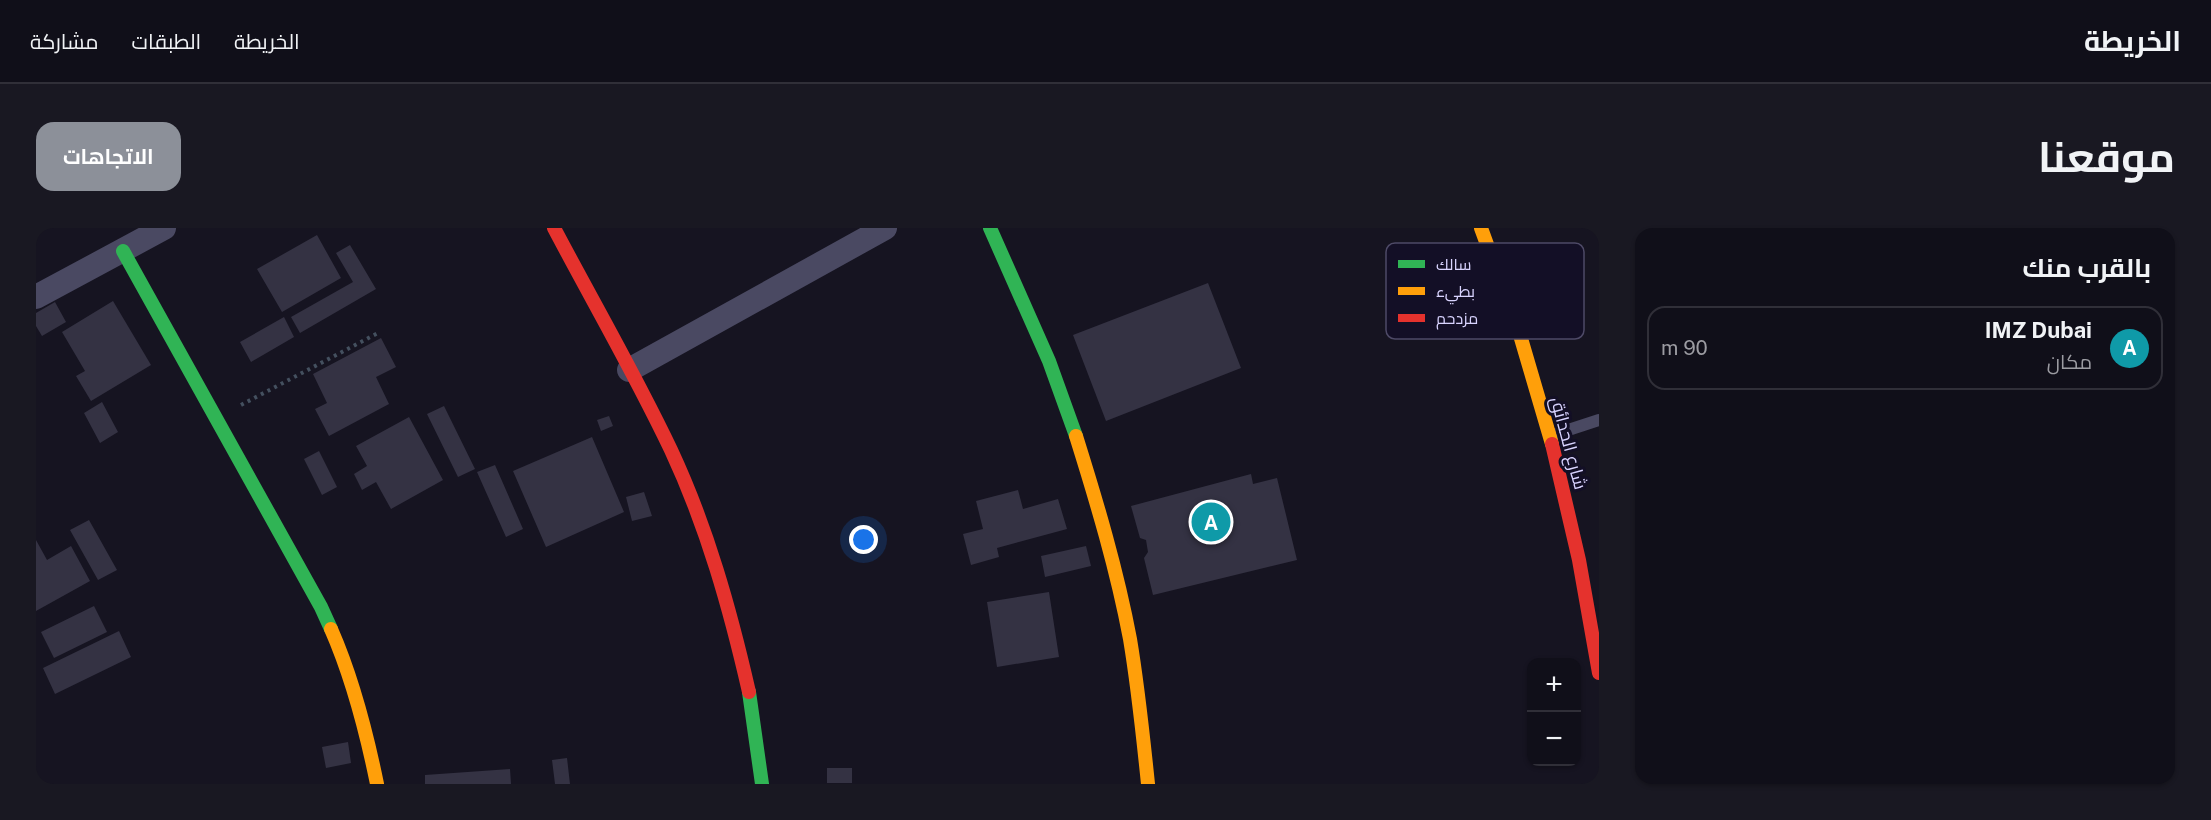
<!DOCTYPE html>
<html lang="ar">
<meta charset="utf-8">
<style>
:root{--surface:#100f19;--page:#191822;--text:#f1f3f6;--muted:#9c9ca2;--line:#302f38;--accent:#8c9099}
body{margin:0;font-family:"Public Sans",Cairo,sans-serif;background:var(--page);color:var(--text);direction:rtl}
.controls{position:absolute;right:18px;bottom:18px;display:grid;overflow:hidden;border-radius:12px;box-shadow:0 2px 4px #0004}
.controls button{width:54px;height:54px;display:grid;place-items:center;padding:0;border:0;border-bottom:2px solid var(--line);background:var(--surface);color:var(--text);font:30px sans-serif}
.you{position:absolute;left:828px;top:312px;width:21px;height:21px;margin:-15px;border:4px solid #fff;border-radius:50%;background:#1a73e8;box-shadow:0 0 0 9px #1a73e833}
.badge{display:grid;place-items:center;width:39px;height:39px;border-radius:50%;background:var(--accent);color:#fff;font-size:20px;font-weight:700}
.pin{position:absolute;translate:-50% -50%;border:3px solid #fff;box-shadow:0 2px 6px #0006}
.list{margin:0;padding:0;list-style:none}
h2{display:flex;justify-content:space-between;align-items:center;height:78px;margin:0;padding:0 24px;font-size:26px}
h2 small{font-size:20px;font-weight:400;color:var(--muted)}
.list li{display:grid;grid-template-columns:39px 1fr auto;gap:18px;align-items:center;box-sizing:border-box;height:84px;margin:0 12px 12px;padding:0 12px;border:2px solid var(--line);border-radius:18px}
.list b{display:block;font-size:22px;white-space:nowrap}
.list p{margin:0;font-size:20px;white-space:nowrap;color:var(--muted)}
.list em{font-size:20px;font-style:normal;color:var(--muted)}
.map{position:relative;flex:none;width:1563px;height:556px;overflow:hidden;direction:ltr;border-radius:18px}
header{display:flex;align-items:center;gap:36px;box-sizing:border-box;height:84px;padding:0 30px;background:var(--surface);border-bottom:2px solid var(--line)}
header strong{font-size:28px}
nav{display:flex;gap:33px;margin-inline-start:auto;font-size:21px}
.intro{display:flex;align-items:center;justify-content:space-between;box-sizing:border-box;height:144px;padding:0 36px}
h1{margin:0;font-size:42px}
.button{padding:15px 27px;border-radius:18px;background:var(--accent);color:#fff;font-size:21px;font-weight:700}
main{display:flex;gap:36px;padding:0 36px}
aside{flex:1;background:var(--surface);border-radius:18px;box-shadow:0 2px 4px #0004}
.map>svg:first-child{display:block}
</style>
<header>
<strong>الخريطة</strong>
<nav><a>الخريطة</a><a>الطبقات</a><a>مشاركة</a></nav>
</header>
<div class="intro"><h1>موقعنا</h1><a class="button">الاتجاهات</a></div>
<main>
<aside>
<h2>بالقرب منك<small></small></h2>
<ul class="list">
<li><span class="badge" style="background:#0f9aa8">A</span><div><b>IMZ Dubai</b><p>مكان</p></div><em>90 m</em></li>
</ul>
</aside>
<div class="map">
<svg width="1563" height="556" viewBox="0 0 1563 556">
<rect width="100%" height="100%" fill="#161421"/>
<path fill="#343243" d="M281,7L305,50L246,84L221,41Z
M314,17L340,61L264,105L255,89L317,54L300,25Z
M1172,55L1205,140L1070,193L1037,107Z
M77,73L115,137L55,173L40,148L49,143L26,104Z
M19,74L30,94L6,108L0,98V85Z
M248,89L258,109L215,134L204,114Z
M345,110L360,139L340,149L353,176L293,208L279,181L291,175L277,146Z
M66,174L82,204L64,215L48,185Z
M408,178L439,241L422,249L391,186Z
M573,188L577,198L565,203L561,192Z
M373,189L407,252L355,281L340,254L326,262L318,246L331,238L320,218Z
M556,209L588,284L510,319L477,243Z
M283,223L301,259L286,267L268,231Z
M459,237L487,301L470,309L441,244Z
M1215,246L1217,256L1241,250L1261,332L1117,367L1108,330L1112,324L1110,312L1104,310L1095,278Z
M982,262L987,281L1022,271L1031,301L961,320L963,329L935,337L927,306L947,301L940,273Z
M608,264L616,288L596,293L590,269Z
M53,292L81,342L62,352L34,302Z
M0,312L11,332L35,318L54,353L0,383Z
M1050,318L1055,338L1009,349L1005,328Z
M1013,364L1023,429L961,439L951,374Z
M58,378L71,404L18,430L5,404Z
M83,403L95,429L19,466L7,440Z
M312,514L315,535L290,540L286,519Z
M531,530L534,556H519L516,532Z
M791,540H816V555H791Z
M474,541L475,556H389V547Z"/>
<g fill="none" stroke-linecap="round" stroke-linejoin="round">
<path stroke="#44505f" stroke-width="4" stroke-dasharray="3 4.5" stroke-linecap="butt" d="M205,177L342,105"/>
<path stroke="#4a4962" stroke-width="12" d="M1514,208L1563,192"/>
<path stroke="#4a4962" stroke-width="24" d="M0,69L128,0
M593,142L849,0"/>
<path stroke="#30b455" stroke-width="14" d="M954,0L1013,133L1040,208
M87,23L285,379L295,401
M713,464L726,556"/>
<path stroke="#ff9f0a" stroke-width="14" d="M1445,0L1484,107L1516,216
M1040,208C1061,275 1081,342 1094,411C1102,459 1107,507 1112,556
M295,401C317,451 330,502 341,556"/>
<path stroke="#e5322d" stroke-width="14" d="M518,0C557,74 599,146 635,222C671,299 694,381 713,464
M1516,216L1543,332L1563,445"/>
</g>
<g text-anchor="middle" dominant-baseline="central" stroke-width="6" stroke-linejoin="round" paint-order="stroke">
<g font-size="18" fill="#d9d4ff" stroke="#130f26">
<text transform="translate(1533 215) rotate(75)">شارع الحدائق</text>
</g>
</g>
<rect x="1350" y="15" width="198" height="96" rx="9" fill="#130f26" stroke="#4e4a67" stroke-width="1.5"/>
<rect x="1362" y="32" width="27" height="8" fill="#30b455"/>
<rect x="1362" y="59" width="27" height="8" fill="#ff9f0a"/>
<rect x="1362" y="86" width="27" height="8" fill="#e5322d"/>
<g font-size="16" fill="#d9d4ff">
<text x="1400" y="42">سالك</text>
<text x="1400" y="69">بطيء</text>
<text x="1400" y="96">مزدحم</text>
</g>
</svg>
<div class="controls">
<button>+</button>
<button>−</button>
</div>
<div class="you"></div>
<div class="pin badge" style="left:1175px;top:294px;background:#0f9aa8">A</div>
</div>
</main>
